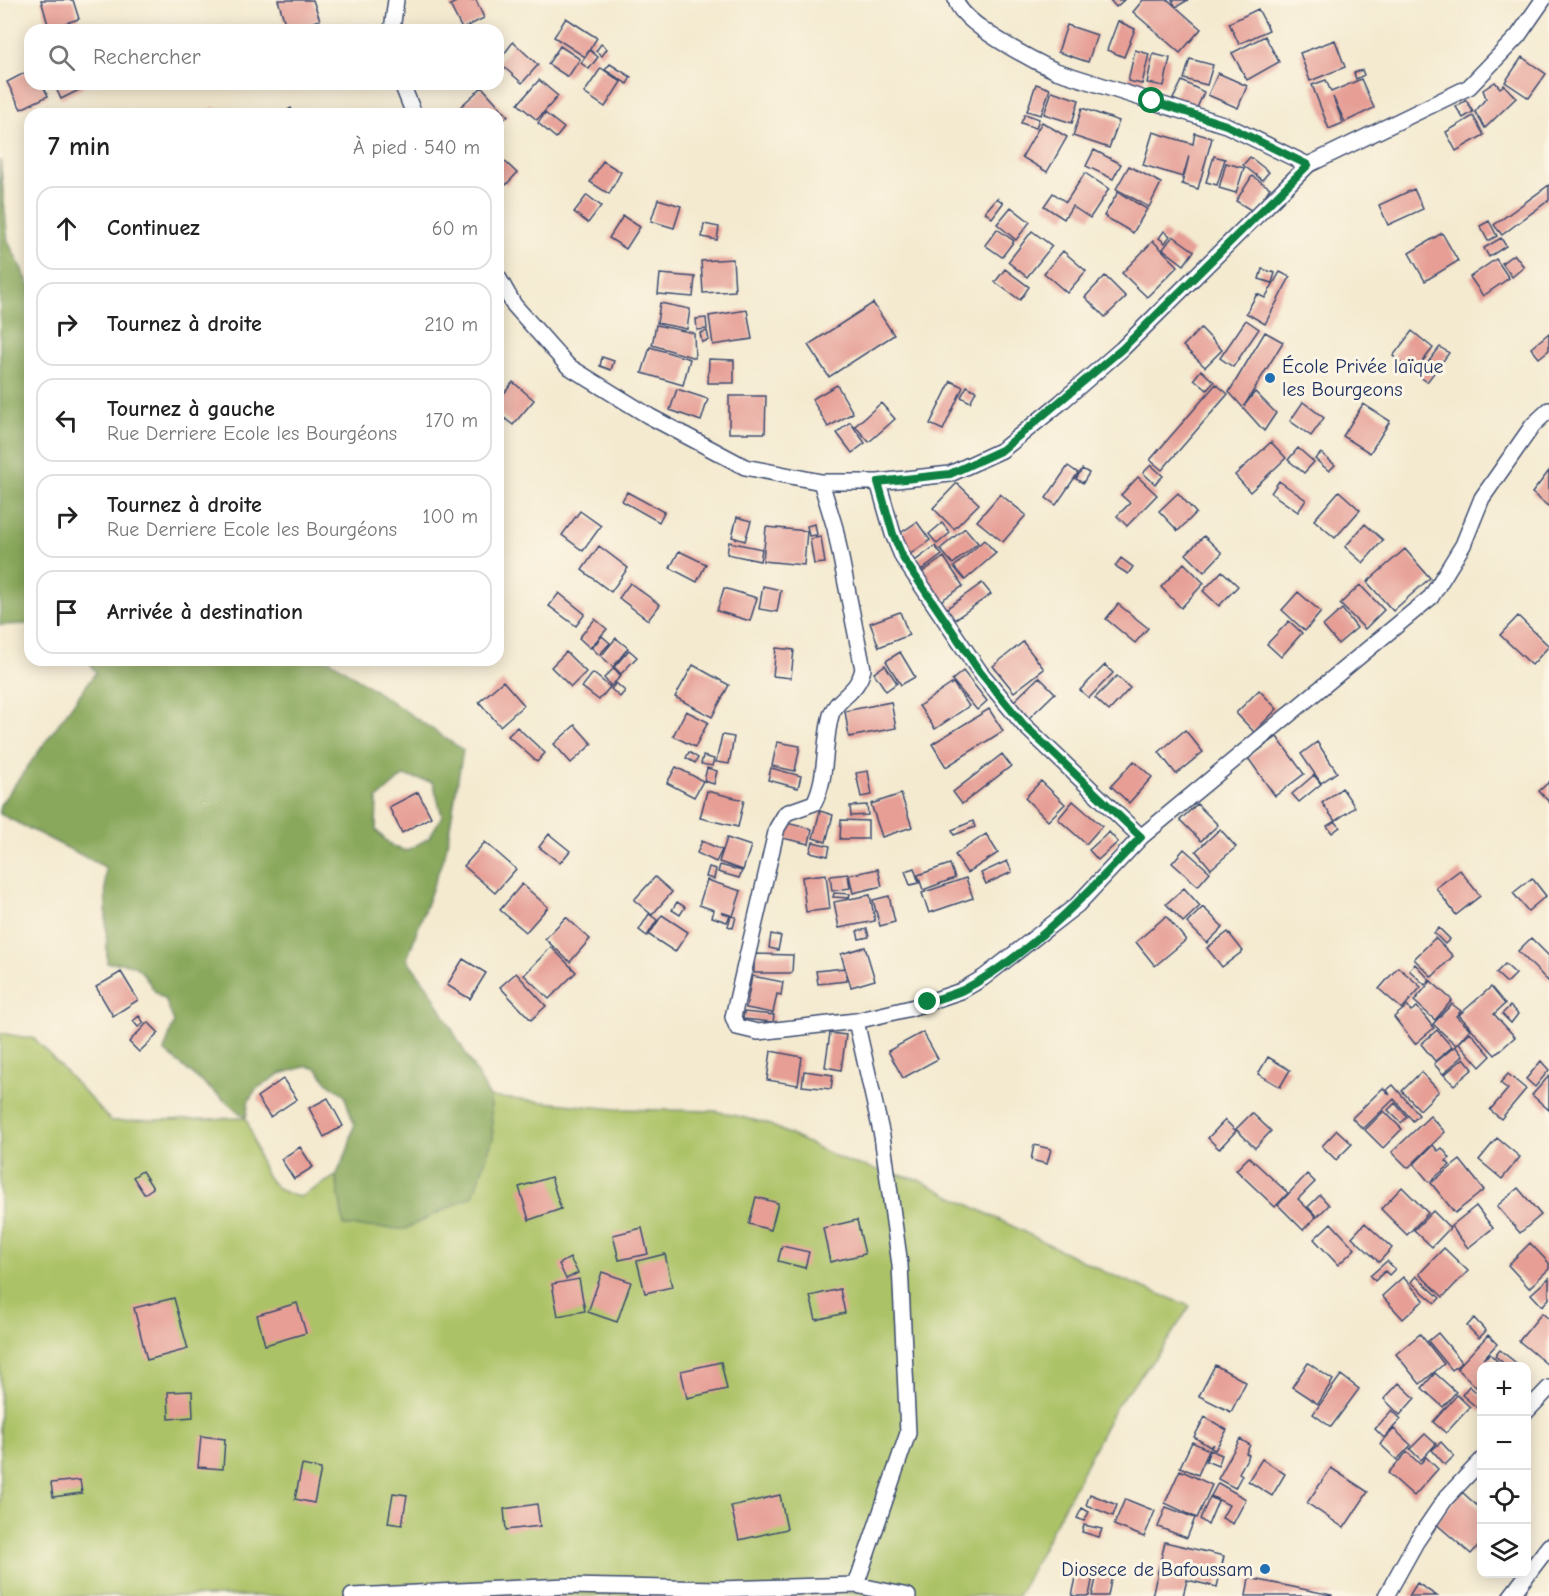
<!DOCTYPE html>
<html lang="fr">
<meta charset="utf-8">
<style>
:root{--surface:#fff;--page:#f6f6f6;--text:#222;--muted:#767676;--line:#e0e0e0}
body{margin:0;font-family:"Comic Neue",sans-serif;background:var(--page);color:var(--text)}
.controls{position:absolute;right:18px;bottom:18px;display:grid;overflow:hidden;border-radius:12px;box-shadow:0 3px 15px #0003}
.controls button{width:54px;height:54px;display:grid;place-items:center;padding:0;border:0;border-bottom:2px solid var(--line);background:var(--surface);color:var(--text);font:30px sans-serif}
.stop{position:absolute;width:18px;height:18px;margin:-14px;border:4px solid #0b8043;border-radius:50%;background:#fff}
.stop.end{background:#0b8043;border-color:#fff;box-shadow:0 2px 6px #0008}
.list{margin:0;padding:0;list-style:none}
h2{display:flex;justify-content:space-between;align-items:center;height:78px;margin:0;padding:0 24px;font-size:26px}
h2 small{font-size:20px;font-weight:400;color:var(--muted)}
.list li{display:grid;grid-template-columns:39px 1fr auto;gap:18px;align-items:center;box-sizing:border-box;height:84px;margin:0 12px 12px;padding:0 12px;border:2px solid var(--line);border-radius:18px}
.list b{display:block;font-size:22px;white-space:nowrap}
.list p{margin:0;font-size:20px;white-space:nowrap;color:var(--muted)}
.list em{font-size:20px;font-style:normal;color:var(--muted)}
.icon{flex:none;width:33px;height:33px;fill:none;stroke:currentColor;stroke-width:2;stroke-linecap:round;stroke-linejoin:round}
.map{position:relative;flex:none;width:1549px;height:1596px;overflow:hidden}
.search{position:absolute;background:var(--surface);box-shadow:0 3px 15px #0003;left:24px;top:24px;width:480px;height:66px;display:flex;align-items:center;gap:15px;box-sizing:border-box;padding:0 21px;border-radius:18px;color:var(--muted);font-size:22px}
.panel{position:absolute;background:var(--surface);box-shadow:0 3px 15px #0003;left:24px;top:108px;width:480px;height:558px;border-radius:18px}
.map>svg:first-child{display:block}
</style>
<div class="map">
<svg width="1549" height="1596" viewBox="0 0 1549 1596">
<rect width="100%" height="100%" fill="#fcf5e5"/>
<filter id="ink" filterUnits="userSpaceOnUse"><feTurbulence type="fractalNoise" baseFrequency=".0167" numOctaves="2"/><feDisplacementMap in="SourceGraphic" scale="12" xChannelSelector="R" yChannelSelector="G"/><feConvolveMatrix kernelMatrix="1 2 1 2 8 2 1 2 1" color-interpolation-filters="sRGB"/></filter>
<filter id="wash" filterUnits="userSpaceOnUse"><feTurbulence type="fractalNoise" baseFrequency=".008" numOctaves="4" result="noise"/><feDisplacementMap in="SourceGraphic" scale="24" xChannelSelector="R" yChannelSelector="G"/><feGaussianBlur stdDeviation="1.35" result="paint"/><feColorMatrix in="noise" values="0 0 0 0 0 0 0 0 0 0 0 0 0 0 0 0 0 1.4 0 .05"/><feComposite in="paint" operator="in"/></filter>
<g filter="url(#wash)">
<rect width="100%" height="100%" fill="#f4ead0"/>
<path fill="#acc266" stroke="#647862" stroke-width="1.5" d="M0,1033L35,1039L111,1121L246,1118C260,1150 257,1189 300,1197L336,1176L344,1226L493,1138L490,1097L616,1109L716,1111L766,1123L847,1162L919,1180L1107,1273L1190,1306L1162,1349L1116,1406L1018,1596H0Z"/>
<path fill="#89a85b" stroke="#526c5c" stroke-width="1.5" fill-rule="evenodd" d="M0,160L8,241L30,286V624L0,625Z
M87,660H330L463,750L446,850L407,959L430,990L490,1097L493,1138L473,1196L405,1229L344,1226L336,1176L348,1149L354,1125L344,1094L329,1084L317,1069L308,1066L280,1074L256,1089L249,1100L246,1118L164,1051L174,1022L165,999C150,993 148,972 132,965C125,962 114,963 107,963L105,867L0,814V805L96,672ZM403,776L433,782L442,816L429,838L406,851L390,845L376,830L377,799Z"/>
<g id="blocks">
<path fill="#e69e95" d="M41,0H73L79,19L49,28Z
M278,0H313L320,20L287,30Z
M460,0H476L484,18L462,29L450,5Z
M1110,0H1124L1116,7Z
M1143,0H1168L1201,29L1180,53L1133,12Z
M1172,0H1188L1176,7Z
M1258,9L1269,30L1239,44L1229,23Z
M566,18L597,38L585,57L554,37Z
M1118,21L1135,29L1124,57L1107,50Z
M322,24L326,30H313Z
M1067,25L1097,35L1088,62L1058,52Z
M1265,36L1279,62L1247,80L1232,53Z
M1335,40L1345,67L1310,81L1300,53Z
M513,42L538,65L522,83L498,62Z
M601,44L607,49L602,56L596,51Z
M560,46L580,59L568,77L548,64Z
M590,50L598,57L589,69L581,63Z
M1135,50L1149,54L1142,84L1128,81Z
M1153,54L1170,58L1164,86L1147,83Z
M1522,57L1546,74L1529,98L1505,82Z
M1190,59L1213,65L1207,85L1184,79Z
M610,64L631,77L627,84L605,70Z
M601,68L621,82L605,107L584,93Z
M30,70V84H42L48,96L21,109L7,82Z
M1362,70L1364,75L1356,79L1354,73Z
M1218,73L1247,86L1238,108L1208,95Z
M1361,79L1374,108L1345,122L1333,97L1343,123L1329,129L1312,85L1326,80L1331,92Z
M539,80L558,96L537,120L518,104Z
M1182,81L1204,92L1196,110L1173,99Z
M1495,82L1500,88L1504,85L1516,98L1485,128L1475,112L1486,98L1483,90Z
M54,84H82L83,88L61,99Z
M1036,84L1050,89L1041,115L1027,111Z
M482,87L508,116L498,124V114H464L459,108Z
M1052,91L1079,100L1072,123L1044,114Z
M1466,100L1473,112L1463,118L1456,107Z
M214,107L220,114H206Z
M291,108L294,114H281Z
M1082,108L1119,121L1109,148L1073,136Z
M545,113L564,128L556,138L538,123Z
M1025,114L1039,119L1036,128L1021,123Z
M1473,116L1484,135L1456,151L1446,132Z
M1042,122L1067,137L1047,172L1022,157Z
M1153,132L1193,144L1195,133L1212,138L1198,189L1182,184L1189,156L1183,177L1143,165Z
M1094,150L1121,164L1113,179L1086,166Z
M498,155L517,173L506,185L498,177Z
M1214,156L1225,159L1217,185L1206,182Z
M1250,157L1269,172L1262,180L1243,165Z
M603,161L621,172L609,194L590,182Z
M1226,163L1244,168L1236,193L1219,188Z
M1129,166L1161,183L1149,207L1116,189Z
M1085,173L1109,189L1090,218L1072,206L1064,219L1044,206L1053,193L1066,202Z
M1252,176L1270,188L1254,212L1236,201Z
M1549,185V200L1502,235L1494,225Z
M1414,189L1423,209L1388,225L1379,205Z
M1118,192L1147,209L1133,233L1104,216Z
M587,195L601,206L588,223L574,212Z
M997,198L1003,203L992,218L985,212Z
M658,199L681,206L674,228L651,221Z
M1011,207L1030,222L1016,240L997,224Z
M623,216L640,227L626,249L609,238Z
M1489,221L1497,236L1488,241L1480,226Z
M704,224L719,227L717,240L702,237Z
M997,229L1014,241L1002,257L985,245Z
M1032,231L1052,246L1027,277L1008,262Z
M1164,231L1170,236L1165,243L1159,238Z
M1442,233L1458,261L1425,281L1409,253Z
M1173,236L1194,251L1184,265L1163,249Z
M1501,238L1506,246L1489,257L1484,248Z
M1153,241L1178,266L1147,297L1122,273Z
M1063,251L1086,271L1067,293L1044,273Z
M1514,254L1524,267L1512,277L1502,263Z
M733,259L735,291L703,293L701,261Z
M1496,259L1509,278L1483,296L1470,277Z
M1005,269L1029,287L1020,300L995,282Z
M1262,269L1275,273L1272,283L1259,279Z
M1280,272L1290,277L1265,324L1246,313L1257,294L1265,298Z
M660,274L695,277L693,297L658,294Z
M1105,276L1126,297L1105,317L1085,297Z
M660,303L690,309L687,329L657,323Z
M873,303L894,335L829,377L808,345Z
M747,310L752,339L713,345L709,316Z
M706,318L707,329L697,330L696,319Z
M1246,320L1259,329L1233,367L1220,358Z
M656,325L694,333L695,358L652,345Z
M1201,328L1222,350L1205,367L1183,346Z
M707,331L709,340L702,342L700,333Z
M1412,331L1433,348L1414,372L1393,356Z
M1265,332L1283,342L1244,406L1255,392L1276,413L1264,431L1229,392Z
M1549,333V350L1539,358L1531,348Z
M650,347L690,359L683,385L642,373Z
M1440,347L1449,353L1427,382L1418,375Z
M602,357L614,361L611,370L600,366Z
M709,359L734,360V383H708Z
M1201,370L1214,382L1207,390L1194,379Z
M951,381L963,387L943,430L930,424Z
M513,382L534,400L513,425L498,413V401Z
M1216,384L1228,394L1162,470L1150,460Z
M837,385L853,413L828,427L812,399Z
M967,386L976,391L970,402L961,397Z
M677,389L708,399L701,421L670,410Z
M729,396H766L765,433H729Z
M1303,402L1324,418L1311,436L1290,421Z
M881,403L895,419L869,442L855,426Z
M1363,404L1390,421L1370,453L1343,436Z
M850,422L865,443L852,453L837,433Z
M1271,442L1286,458L1250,492L1235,475Z
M1298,448L1314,462L1304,473L1288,460Z
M1321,453L1335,465L1329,471L1315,459Z
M1151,465L1163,476L1155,484L1143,473Z
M1068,466L1078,473L1056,505L1046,498Z
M1082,469L1089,473L1083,483L1076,479Z
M1549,471V505L1548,506L1532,493Z
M1138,477L1157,495L1127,526L1117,516L1130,503L1121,495Z
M1279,481L1306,500L1298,512L1271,493Z
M957,483L979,504L954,529L933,508Z
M1339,491L1360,510L1335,538L1314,520Z
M627,492L664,512L659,522L622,501Z
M1178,493L1196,513L1178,531L1159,511Z
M1000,494L1026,515L1003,542L977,521Z
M580,511L601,526L583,551L562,535Z
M737,517L751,521L745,541L732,537Z
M917,522L930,540L909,555L896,536Z
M942,523L950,533L937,544L929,534Z
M815,524L817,535L809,536L807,526Z
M1365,524L1383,540L1363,563L1345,547Z
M766,527L807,531L804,565L763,561Z
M965,528L978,543L953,564L940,549Z
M1204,536L1222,553L1204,572L1186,554Z
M821,537L825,563L814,564L810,539Z
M984,540L996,553L965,580L954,567Z
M729,542L762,549L760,561L727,554Z
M599,546L628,568L611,592L582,570Z
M935,546L942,555L918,573L911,564Z
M1405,549L1430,578L1393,611L1367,582Z
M679,551L706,564L697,582L670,568Z
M944,557L963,586L936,604L917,576Z
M1121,558L1133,567L1128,574L1115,566Z
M1184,563L1204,583L1181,608L1161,587Z
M1222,571L1238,586L1219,606L1203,591Z
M630,583L660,605L648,620L619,598Z
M982,583L991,594L954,620L946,609Z
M1360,585L1384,610L1365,629L1340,604Z
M763,586L781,590L777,612L759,609Z
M724,588L757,598L750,621L717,611Z
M1298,592L1321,612L1305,631L1282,610Z
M559,593L585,614L576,626L549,606Z
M1118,604L1148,628L1135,643L1106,619Z
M1342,609L1357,628L1338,644L1323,626Z
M900,612L909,635L879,647L870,623Z
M1518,616L1549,646L1532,665L1500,635Z
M595,619L607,629L590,648L579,638Z
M1289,621L1302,633L1281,657L1267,644Z
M602,636L610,643L599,655L592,648Z
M616,638L628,648L613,667L601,656Z
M1023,642L1044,669L1014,692L993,666Z
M776,648L794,650L791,678L773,676Z
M629,650L637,657L621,674L614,667Z
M566,652L586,672L571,687L551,667Z
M900,652L915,677L901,685L886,661Z
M693,665L729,685L712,717L675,697Z
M885,665L897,683L886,691L874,673Z
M1105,665L1113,673L1089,698L1080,690Z
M614,668L621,676L611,686L604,678Z
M963,671L987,701L977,710L952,680Z
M593,673L610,687L599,700L582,687Z
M1117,676L1130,688L1109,711L1095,698Z
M1039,677L1055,693L1028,719L1012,703Z
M503,681L524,705L500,726L479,702Z
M616,683L625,691L620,697L611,689Z
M953,683L969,706L935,729L919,706Z
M1259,690L1277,709L1254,732L1236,713Z
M891,702L896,728L849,737L845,711Z
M989,709L1003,731L946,767L932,744Z
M686,711L708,722L695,747L673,736Z
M575,725L592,744L571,763L554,744Z
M517,727L545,753L537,762L508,736Z
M1185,730L1203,752L1176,774L1159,752Z
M722,735L734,737L729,764L716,762Z
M1277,737L1304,774L1275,796L1248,758Z
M777,742L800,746L795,771L772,766Z
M1317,742L1337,772L1321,783L1301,754Z
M689,752L698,758L695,763L686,758Z
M1002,754L1011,766L962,804L953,792Z
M703,756L714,759L712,766L701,764Z
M1134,761L1152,777L1129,803L1111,786Z
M676,767L703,781L694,797L667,783Z
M707,768L717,771L714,784L704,781Z
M771,768L801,776L798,788L768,780Z
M868,771L872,795L861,797L856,773Z
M1314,775L1321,784L1299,802L1292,794Z
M1041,781L1065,804L1048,821L1025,798Z
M1549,782V802L1539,791Z
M1342,788L1355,807L1335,821L1322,803Z
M707,791L744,800L738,827L700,818Z
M418,792L431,817L402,833L389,807Z
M901,794L912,827L882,837L871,804Z
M1073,801L1102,826L1086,844L1058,819Z
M1197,804L1218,825L1201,841L1180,820Z
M867,805L868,815L851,816L850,806Z
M820,811L833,815L826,842L813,838Z
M841,820L868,821V839H840Z
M973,821L975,827L954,835L952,830Z
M1335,821L1340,827L1332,833L1327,826Z
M782,822L812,829L809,844L778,837Z
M1220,829L1236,847L1211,869L1196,851Z
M1109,832L1118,842L1098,860L1089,850Z
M549,834L570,851L560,863L539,847Z
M986,834L998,853L967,873L955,855Z
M727,838L751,846L743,870L719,862Z
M702,841L722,850L716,862L697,853Z
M485,842L516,869L495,893L464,866Z
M813,842L830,846L828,856L810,852Z
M1184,849L1210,872L1198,886L1172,863Z
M1007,861L1012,872L986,884L981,873Z
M950,864L955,878L923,890L918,875Z
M720,865L742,871L739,878L718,872Z
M709,867L716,869L714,879L706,877Z
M914,868L919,883L910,885L905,871Z
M878,869L882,886L853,893L849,875Z
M1460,870L1480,896L1456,915L1436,888Z
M826,874L830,909L806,912L802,877Z
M848,874L850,888L832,891L830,876Z
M655,877L672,892L652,915L634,900Z
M966,878L973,898L929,913L922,893Z
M1532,878L1546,896L1528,911L1513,893Z
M707,880L741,891L733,916L721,912L730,916L727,922L712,917L714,910L699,905Z
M522,884L548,907L526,932L500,910Z
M1184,888L1200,906L1183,922L1166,904Z
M834,893L850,894L849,898L833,897Z
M870,895L875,921L839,928L834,902Z
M889,896L895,922L880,926L873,900Z
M677,902L685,907L680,915L672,910Z
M1203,907L1223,927L1207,943L1187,923Z
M649,914L657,920L647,936L639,930Z
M662,915L688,932L675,952L649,935Z
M731,916L736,917L733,928L728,926Z
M1166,916L1186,940L1155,966L1136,942Z
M566,917L590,939L570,962L545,939Z
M1439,928L1450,939L1445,944L1434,933Z
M867,929L869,937L859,939L857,931Z
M1228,932L1243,951L1222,967L1207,948Z
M771,934L781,936L778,950L769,948Z
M1435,938L1453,956L1432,977L1414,959Z
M1531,938L1549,956V982L1518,951Z
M551,947L576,972L549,999L524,975Z
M865,947L875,980L851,987L845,968L847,981L818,984L816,971L845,968L841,954Z
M754,954L793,955L792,973H754Z
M463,959L486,973L470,999L447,985Z
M1415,964L1430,980L1425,985L1409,970Z
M1505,964L1516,974L1507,983L1496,973Z
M1398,967L1421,987L1402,1009L1379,989Z
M121,972L138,1000L113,1016L96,987Z
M516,973L546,1006L531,1020L500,987Z
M752,976L783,982L781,995L777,994L773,1013L746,1008Z
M1431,981L1452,1000L1435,1020L1414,1001Z
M1491,987L1505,1004L1494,1014L1515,1037L1495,1055L1459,1015Z
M1452,1004L1461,1011L1456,1016L1470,1029L1456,1045L1433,1024Z
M1407,1006L1411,1011L1417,1007L1434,1028L1415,1044L1394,1017Z
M1510,1006L1518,1014L1511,1023L1502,1014Z
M744,1012L774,1015L773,1022L743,1019Z
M139,1016L144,1023L138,1027L133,1021Z
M148,1022L159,1033L139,1052L129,1042Z
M1437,1030L1452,1047L1435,1061L1421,1044Z
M923,1032L938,1059L903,1078L888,1051Z
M1470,1032L1491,1056L1480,1067L1459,1043Z
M830,1033L846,1035L841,1070L825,1067Z
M1455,1046L1463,1056L1443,1074L1434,1064Z
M771,1051L802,1057L798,1085L767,1080Z
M1268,1057L1290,1070L1280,1087L1258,1074Z
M1464,1058L1473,1069L1454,1085L1444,1075Z
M1541,1061L1549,1070L1535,1087L1526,1079Z
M804,1071L833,1075L831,1089L802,1086Z
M1421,1072L1439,1091L1420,1110L1402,1091Z
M1508,1074L1526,1089L1501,1119L1490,1110L1508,1089L1500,1083Z
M1549,1076V1110L1532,1095Z
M283,1079L297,1099L270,1117L257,1097Z
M1393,1085L1419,1115L1413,1121L1394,1099L1363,1129L1352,1118L1383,1088L1390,1095L1387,1090Z
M328,1098L343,1126L324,1137L309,1108Z
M1395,1103L1407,1117L1401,1123L1388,1110Z
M1384,1111L1402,1129L1383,1148L1365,1130Z
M1252,1113L1271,1131L1255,1148L1236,1129Z
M1430,1116L1445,1132L1408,1168L1392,1152Z
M1225,1120L1236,1131L1219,1149L1208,1138Z
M1337,1130L1352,1144L1336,1160L1322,1146Z
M1497,1138L1520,1157L1502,1179L1479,1160Z
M1034,1145L1051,1149L1047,1164L1031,1160Z
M1433,1145L1438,1151L1442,1148L1450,1158L1446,1161L1450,1165L1429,1182L1414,1164Z
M300,1147L313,1167L294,1179L281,1159Z
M1249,1157L1288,1193L1275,1207L1236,1170Z
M1460,1160L1484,1190L1455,1213L1431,1183Z
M142,1171L153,1188L144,1194L133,1177Z
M1307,1174L1315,1182L1298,1199L1316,1217L1303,1230L1278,1205Z
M551,1177L561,1209L529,1220L519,1187Z
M1402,1187L1428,1213L1407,1235L1381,1209Z
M1518,1188L1541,1215L1520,1233L1497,1206Z
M1320,1195L1329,1205L1317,1217L1308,1207Z
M756,1197L778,1203L771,1230L749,1224Z
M1476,1206L1493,1228L1468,1248L1451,1226Z
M1433,1211L1450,1228L1432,1247L1414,1230Z
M857,1220L865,1254L830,1262L823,1228Z
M1331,1223L1355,1249L1338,1265L1314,1239Z
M1365,1223L1392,1248L1379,1262L1352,1237Z
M642,1228L648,1254L619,1260L613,1235Z
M1530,1243L1549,1263V1269L1529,1288L1508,1265Z
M782,1246L809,1252L805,1268L778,1261Z
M1444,1248L1468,1271L1443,1297L1419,1274Z
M665,1254L672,1287L645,1293L637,1261Z
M570,1258L578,1273L566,1279L559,1264Z
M1387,1261L1395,1269L1389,1275L1385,1271L1375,1281L1370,1276Z
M602,1272L631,1282L617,1322L588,1312Z
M1416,1276L1440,1298L1435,1303L1411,1282Z
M1403,1277L1424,1300L1403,1319L1382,1296Z
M1549,1278V1299L1542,1306L1531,1294Z
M579,1279L585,1311L558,1316L552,1284Z
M840,1289L845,1313L816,1320L810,1296Z
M174,1298L188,1349L147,1360L134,1308Z
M297,1303L306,1333L265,1345L257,1315Z
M1542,1313L1549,1319V1366L1519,1341Z
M1474,1318L1486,1331L1479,1338L1467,1326Z
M1438,1333L1462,1362L1452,1370L1428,1341Z
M1420,1334L1444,1364L1420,1384L1396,1354Z
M1488,1335L1497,1344L1483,1359L1490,1354L1502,1366H1482V1393L1457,1368Z
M1500,1350L1520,1366H1507L1495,1356Z
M721,1362L727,1389L687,1398L681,1371Z
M1308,1363L1333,1380L1318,1404L1292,1387Z
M1215,1365L1246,1382L1231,1412L1199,1396Z
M1435,1373L1456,1392L1443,1407L1422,1388Z
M1341,1375L1359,1389L1331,1427L1313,1414Z
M1399,1383L1415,1398L1400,1415L1384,1399Z
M1469,1386L1482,1397V1412L1462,1395Z
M192,1391L193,1417L169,1419L168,1392Z
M1457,1395L1470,1407L1446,1433L1433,1422Z
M1392,1410L1401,1419L1384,1438L1375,1429Z
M1205,1417L1227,1430L1215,1450L1211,1448L1213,1444L1210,1447L1194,1437Z
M1394,1429L1411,1445L1397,1460L1380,1444Z
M1425,1434L1436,1444L1421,1460L1410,1449Z
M201,1436L225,1439L223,1469L198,1467Z
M1240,1439L1250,1445L1246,1453L1249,1455L1239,1473L1242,1475L1235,1488L1218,1479Z
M1192,1442L1209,1450L1198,1475L1180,1467Z
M1441,1442L1454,1456L1445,1465L1432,1450Z
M1210,1450L1222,1455L1218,1466L1206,1461Z
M1407,1452L1420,1464L1426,1457L1438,1469L1414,1496L1388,1473Z
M1262,1459L1285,1474L1272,1496L1248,1481Z
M302,1465L321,1469L314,1503L295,1499Z
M1331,1468L1368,1492L1344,1528L1307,1503Z
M1180,1470L1212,1485L1197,1518L1165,1503Z
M80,1480L82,1493L53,1497L51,1483Z
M1218,1483L1246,1499L1233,1524L1222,1518L1229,1505L1211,1496Z
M1462,1492L1482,1510V1542L1471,1554L1435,1523Z
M393,1493L407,1495L402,1525L388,1523Z
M1090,1494L1117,1505L1113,1516L1086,1505Z
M780,1495L787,1529L739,1540L731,1506Z
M1210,1497L1218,1501L1208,1525L1200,1519Z
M1125,1499L1155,1511L1144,1537L1114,1525Z
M537,1504L540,1526L506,1530L504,1509Z
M1166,1507L1195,1518L1187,1538L1158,1527Z
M1082,1508L1089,1512L1084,1521L1077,1518Z
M1084,1525L1102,1529L1099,1537L1082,1532Z
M1165,1542L1224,1556L1217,1587L1187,1580L1183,1596H1152Z
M1099,1566L1113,1570L1108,1596H1092Z
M1077,1573L1093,1576L1089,1596H1072Z
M1249,1578L1332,1595V1596H1246Z
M1417,1583L1437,1596H1409Z"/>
</g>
</g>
<g filter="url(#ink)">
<use href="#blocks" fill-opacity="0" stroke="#3c4b6f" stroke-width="1.5"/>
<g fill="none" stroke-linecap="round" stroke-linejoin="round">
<g stroke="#3c4b6f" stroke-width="18">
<path id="street" d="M956,0C960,23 1034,61 1056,71L1226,125L1308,165
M392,30L396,0
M402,84L414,114
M498,277L514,305L568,366L649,416L745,467L821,482H878L950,474L1002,450L1060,403L1122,349L1308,165L1469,87L1518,36L1543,0
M821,482L835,528L863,669C858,693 836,698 831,715C823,744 828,776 814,803L786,813L777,828L733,1017L737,1027L758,1032L856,1021L911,1008L961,991L983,978L1077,905L1141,837L1431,597L1463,545L1482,498L1533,425L1549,410
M878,482L893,534L903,558L980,672L1024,725L1141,837
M1526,1412L1549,1388
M856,1585L908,1433L900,1265L882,1136L856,1021
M352,1596L567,1586L719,1589L856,1585L908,1596
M1386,1596L1416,1542L1446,1498L1482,1460
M1511,1596L1549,1546"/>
</g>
<use href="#street" stroke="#fff" stroke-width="15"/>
</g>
</g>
<g fill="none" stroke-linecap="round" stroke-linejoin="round" filter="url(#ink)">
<path stroke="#0b8043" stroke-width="8" d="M928,1002C940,998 952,995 963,990C1029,956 1090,891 1141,837L1024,725L980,672L903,558L893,534L878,482L950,474L1002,450L1122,349L1308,165L1226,125L1152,101"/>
</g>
<g fill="#1f6fb2" stroke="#fcf5e5" stroke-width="2">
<circle cx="1270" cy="378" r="6"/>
<circle cx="1265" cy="1569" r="6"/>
</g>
<g text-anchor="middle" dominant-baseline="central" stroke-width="6" stroke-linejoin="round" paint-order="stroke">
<g font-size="20" fill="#1b2f5e" stroke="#fcf5e5" text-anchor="start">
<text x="1282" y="366">École Privée laïque<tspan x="1282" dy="23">les Bourgeons</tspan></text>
<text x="1253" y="1569" text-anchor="end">Diosece de Bafoussam</text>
</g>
</g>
</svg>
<div class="controls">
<button>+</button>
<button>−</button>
<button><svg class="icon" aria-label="locate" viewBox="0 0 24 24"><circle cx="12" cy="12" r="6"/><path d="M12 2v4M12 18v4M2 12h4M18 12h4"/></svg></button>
<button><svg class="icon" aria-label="layers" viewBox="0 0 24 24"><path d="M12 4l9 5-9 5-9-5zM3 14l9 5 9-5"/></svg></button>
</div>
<div class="stop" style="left:1152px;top:101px"></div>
<div class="stop end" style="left:928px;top:1002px"></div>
<div class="search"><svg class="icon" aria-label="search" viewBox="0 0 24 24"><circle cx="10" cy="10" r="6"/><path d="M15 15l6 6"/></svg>Rechercher</div>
<section class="panel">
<h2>7 min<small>À pied · 540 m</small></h2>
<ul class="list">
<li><svg class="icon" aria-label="ahead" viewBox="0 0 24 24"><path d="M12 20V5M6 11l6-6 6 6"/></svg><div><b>Continuez</b></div><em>60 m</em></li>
<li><svg class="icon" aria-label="right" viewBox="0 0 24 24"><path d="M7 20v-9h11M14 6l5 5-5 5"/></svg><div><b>Tournez à droite</b></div><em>210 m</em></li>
<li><svg class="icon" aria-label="left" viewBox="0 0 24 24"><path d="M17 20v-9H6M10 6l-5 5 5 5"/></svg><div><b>Tournez à gauche</b><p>Rue Derriere Ecole les Bourgéons</p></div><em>170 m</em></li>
<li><svg class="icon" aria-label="right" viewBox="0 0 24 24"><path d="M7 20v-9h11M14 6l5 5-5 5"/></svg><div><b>Tournez à droite</b><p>Rue Derriere Ecole les Bourgéons</p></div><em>100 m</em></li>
<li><svg class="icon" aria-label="arrive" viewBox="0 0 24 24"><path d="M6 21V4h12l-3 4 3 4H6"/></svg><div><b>Arrivée à destination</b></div></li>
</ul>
</section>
</div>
